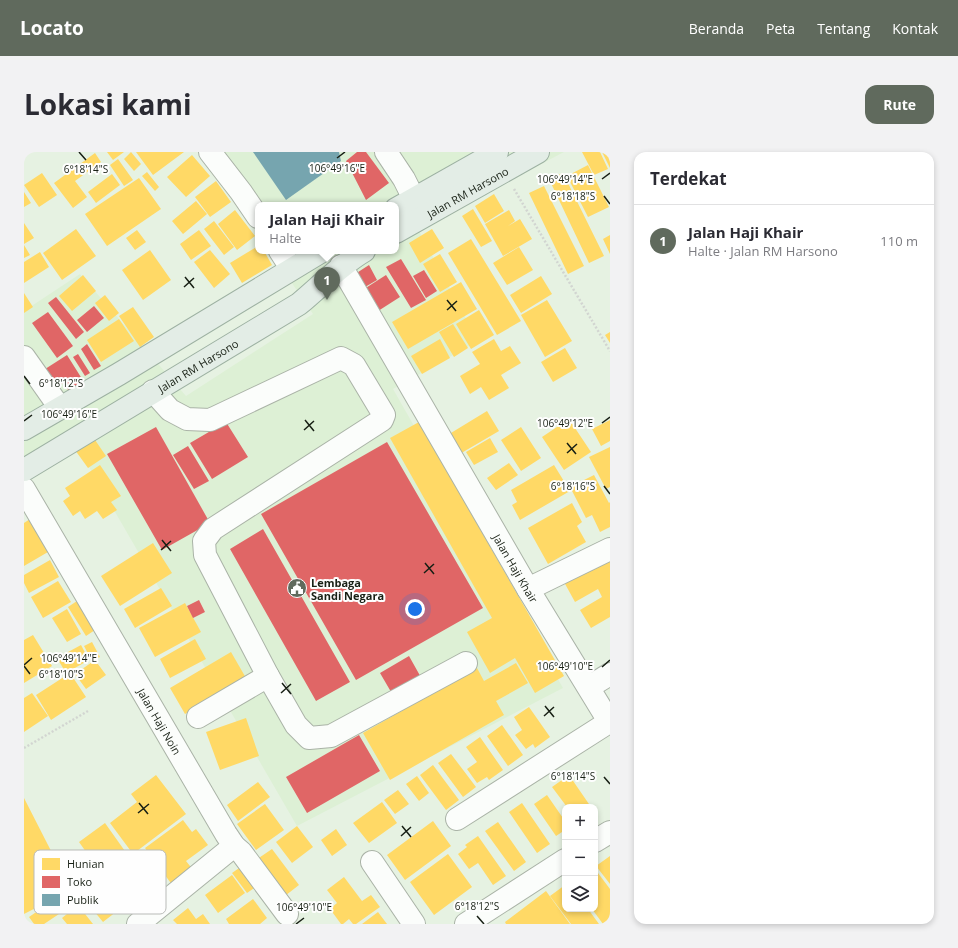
<!DOCTYPE html>
<html lang="id">
<meta charset="utf-8">
<style>
:root{--surface:#fff;--page:#f2f2f3;--text:#2b2b33;--muted:#7c7c81;--line:#e1e1e2;--accent:#606a5d}
body{margin:0;font-family:"Open Sans",sans-serif;background:var(--page);color:var(--text)}
.controls{position:absolute;right:12px;bottom:12px;display:grid;overflow:hidden;border-radius:8px;box-shadow:0 2px 6px #0003}
.controls button{width:36px;height:36px;display:grid;place-items:center;padding:0;border:0;border-bottom:1px solid var(--line);background:var(--surface);color:var(--text);font:20px sans-serif}
.you{position:absolute;left:391px;top:457px;width:14px;height:14px;margin:-10px;border:3px solid #fff;border-radius:50%;background:#1a73e8;box-shadow:0 0 0 6px #1a73e833}
.badge{display:grid;place-items:center;width:26px;height:26px;border-radius:50%;background:var(--accent);color:#fff;font-size:13px;font-weight:700}
.pin{position:absolute;translate:-50% -33px;filter:drop-shadow(0 1px 2px #0008)}
.pin::after{content:'';position:absolute;top:21px;width:14px;height:12px;background:inherit;clip-path:polygon(0 0,100% 0,50% 100%)}
.popup{position:absolute;left:231px;top:50px;width:144px;height:52px;box-sizing:border-box;display:grid;place-content:center;border-radius:8px;background:var(--surface);filter:drop-shadow(0 1px 3px #0005);font-size:13px;white-space:nowrap;color:var(--muted)}
.popup b{font-size:15px;color:var(--text)}
.popup::after{content:'';position:absolute;left:50%;top:100%;margin-left:-8px;border:8px solid transparent;border-top-color:var(--surface)}
.list{margin:0;padding:0;list-style:none}
h2{display:flex;justify-content:space-between;align-items:center;height:52px;margin:0;padding:0 16px;font-size:17px}
h2 small{font-size:13px;font-weight:400;color:var(--muted)}
.list li{display:grid;grid-template-columns:26px 1fr auto;gap:12px;align-items:center;box-sizing:border-box;height:72px;padding:0 16px;border-top:1px solid var(--line)}
.list b{display:block;font-size:15px;white-space:nowrap}
.list p{margin:0;font-size:13px;white-space:nowrap;color:var(--muted)}
.list em{font-size:13px;font-style:normal;color:var(--muted)}
.icon{flex:none;width:22px;height:22px;fill:none;stroke:currentColor;stroke-width:2;stroke-linecap:round;stroke-linejoin:round}
.map{position:relative;flex:none;width:586px;height:772px;overflow:hidden;border-radius:12px}
header{display:flex;align-items:center;gap:24px;box-sizing:border-box;height:56px;padding:0 20px;background:var(--accent);color:#fff}
header strong{font-size:19px}
nav{display:flex;gap:22px;margin-inline-start:auto;font-size:14px}
.intro{display:flex;align-items:center;justify-content:space-between;box-sizing:border-box;height:96px;padding:0 24px}
h1{margin:0;font-size:28px}
.button{padding:10px 18px;border-radius:12px;background:var(--accent);color:#fff;font-size:14px;font-weight:700}
main{display:flex;gap:24px;padding:0 24px}
aside{flex:1;background:var(--surface);border-radius:12px;box-shadow:0 2px 6px #0003}
.map>svg:first-child{display:block}
</style>
<header>
<strong>Locato</strong>
<nav><a>Beranda</a><a>Peta</a><a>Tentang</a><a>Kontak</a></nav>
</header>
<div class="intro"><h1>Lokasi kami</h1><a class="button">Rute</a></div>
<main>
<div class="map">
<svg width="586" height="772" viewBox="0 0 586 772">
<rect width="100%" height="100%" fill="#e6f2e2"/>
<path fill="#ddf0d5" d="M179,0H540L394,77L454,189L369,237L539,536L273,674L54,296L0,330V159L56,122L162,244L289,162L246,99H372V53H234V81Z"/>
<path fill="#ffd966" d="M83,0H100L89,8Z
M107,0L117,12L110,19L100,7Z
M112,0H160L129,23Z
M558,0H576L584,17L570,23Z
M578,0H586V16Z
M71,1L77,10L51,29L63,45L49,56L30,31Z
M168,3L186,24L162,45L143,25Z
M94,7L109,28L100,34L86,13Z
M564,13L585,55L564,65L543,24Z
M123,20L135,35L131,39L118,24Z
M18,21L33,43L15,55L0,33Z
M539,21L580,104L565,111L525,27Z
M88,22L96,33L72,51L64,40Z
M115,26L137,57L83,94L61,62Z
M192,29L207,50L186,65L171,45Z
M520,34L560,114L544,122L505,41Z
M0,40L7,51L0,55Z
M470,42L480,59L461,71L451,54Z
M172,49L183,62L159,82L148,69Z
M449,57L468,89L457,95L438,64Z
M211,58L231,84L213,98L194,72Z
M485,58L491,69L484,74L496,67L508,87L479,104L461,72Z
M190,69L210,95L200,103L180,77Z
M0,71L10,86L0,92Z
M52,77L72,104L38,128L19,101Z
M408,77L420,96L396,111L385,91Z
M113,78L122,90L111,98L102,86Z
M175,78L187,94L167,108L156,92Z
M586,83V102L579,87Z
M447,87L497,169L473,183L424,101Z
M0,93L6,103L0,106Z
M234,94V99H240L248,113L218,131L206,111Z
M495,95L509,118L483,133L469,111Z
M126,98L147,128L119,148L98,118Z
M186,98L206,122L190,136L170,110Z
M16,100L25,115L0,131V110Z
M416,102L433,130L416,140L399,112Z
M59,123L72,139L48,159L35,144Z
M517,124L528,142L497,161L486,143Z
M437,130L453,157L384,197L368,170Z
M0,141L9,155L0,161Z
M81,143L95,161L85,169L71,151Z
M523,148L548,189L521,205L497,163Z
M109,155L130,185L116,195L95,164Z
M455,158L470,183L447,197L432,172Z
M95,167L110,189L77,210L63,188Z
M429,172L444,196L430,205L415,180Z
M586,180V191L581,183Z
M416,187L426,206L398,222L387,204Z
M470,187L477,199L486,194L497,211L477,223L485,236L465,248L457,235L446,242L436,224L456,212L448,200Z
M541,196L553,216L529,230L517,210Z
M463,259L475,279L434,303L422,284Z
M545,267L567,300L540,318L518,285Z
M586,268V289L577,294L568,277Z
M395,270L540,524L511,541L491,506L466,521L443,480L468,466L366,286Z
M497,275L517,306L497,319L477,288Z
M69,285L82,304L64,316L51,298Z
M466,286L474,300L450,313L442,300Z
M586,295V335L582,337L565,305Z
M485,311L494,323L472,338L463,326Z
M76,313L97,344L87,350L93,358L79,367L73,359L61,367L56,359L49,364L39,349L46,344L41,336Z
M530,313L546,339L496,368L488,353L493,350L487,338Z
M570,323L585,351L586,350V375L576,380L568,363L562,366L546,335Z
M548,351L558,370L553,374L562,390L524,412L504,376Z
M6,367L24,400L0,414V371Z
M129,391L148,421L96,454L77,424Z
M586,400V465L567,476L556,458L578,445L574,437L551,450L540,430Z
M26,408L35,425L5,441L0,431V423Z
M34,429L47,450L19,466L7,445Z
M137,436L148,454L111,476L100,457Z
M56,447L74,476L62,484L44,455Z
M161,451L177,480L131,505L115,476Z
M43,457L57,482L43,490L28,466Z
M9,483L28,514L0,531V488Z
M171,487L182,507L146,526L136,507Z
M68,490L76,505L68,509L60,494Z
M57,493L65,508L42,521L33,506Z
M207,500L222,526L161,562L146,536Z
M71,508L82,523L62,537L51,522Z
M492,511L504,531L472,549L480,563L366,628L339,581L453,516L460,529Z
M46,521L62,545L27,568L12,543Z
M8,541L24,564L0,580V546Z
M505,555L526,585L511,596L509,592L502,597L491,583L498,578L490,565Z
M222,566L235,604L196,618L182,580Z
M478,573L499,603L484,614L463,584Z
M456,585L479,618L465,628L463,625L453,631L443,617L453,610L442,595Z
M427,602L452,635L439,645L414,611Z
M409,613L435,648L422,658L396,623Z
M132,623L162,662L109,702L86,671L113,650L107,642Z
M545,623L567,655H543L528,635Z
M393,624L405,641L395,649L382,632Z
M234,630L246,645L214,669L203,653Z
M374,638L385,652L371,662L360,648Z
M523,643L541,669V678L532,684L510,652Z
M0,646L47,738L0,762Z
M358,650L373,671L345,691L329,671Z
M498,651L526,692L513,701L485,660Z
M241,652L260,678L232,698L213,672Z
M159,668L168,680L172,677L184,693L162,709L170,719L149,734L121,696Z
M409,669L427,694L381,728L363,703Z
M474,670L502,710L490,719L461,679Z
M81,671L103,702L77,721L55,690Z
M273,674L289,695L268,711L252,690Z
M312,677L323,693L308,704L297,688Z
M454,684L482,724L469,733L454,711L445,717L434,702L443,695L441,693Z
M248,697L275,733L257,747L229,710Z
M424,702L448,735L410,763L386,730Z
M586,704V732L572,714Z
M118,705L136,729L117,742L100,718Z
M218,714L233,734L223,741L208,721Z
M571,717L586,737V767L579,772L568,757H571Z
M95,718L115,742L79,770L60,747Z
M208,723L221,741L194,761L181,743Z
M320,725L338,749L347,743L356,755L332,772H329L325,767L319,772H317L306,757L313,751L303,738Z
M541,733V757H564L575,772H547L526,744Z
M522,739L546,772H482L481,770Z
M229,747L243,766L236,772H205L202,767Z
M27,750L35,762L20,772H10L5,765Z
M54,753L69,772H43L38,766Z
M164,756L172,767L179,762L186,772H153L149,768Z
M354,760L363,772H338Z"/>
<path fill="#e06666" d="M333,0H342L365,31L342,48L322,9Z
M377,107L402,148L387,156L362,115Z
M345,113L353,128L336,138L328,124Z
M400,118L413,139L402,146L389,124Z
M362,123L376,145L351,161L337,139Z
M32,145L60,180L52,187L24,151Z
M70,154L80,166L63,180L53,168Z
M24,160L49,194L33,206L8,171Z
M63,192L77,214L70,218L57,197Z
M54,202L66,221L61,224L49,205Z
M43,203L60,230L45,239L39,231L30,237L18,219Z
M202,270L224,305L188,327L166,291Z
M132,275L186,371L138,398L83,302Z
M363,290L459,456L332,528L237,362Z
M164,294L185,329L170,337L149,303Z
M239,377L326,530L292,549L206,397Z
M175,448L181,460L169,466L163,454Z
M385,504L399,529L370,545L356,521Z
M335,583L356,619L283,661L262,625Z"/>
<path fill="#76a5af" d="M229,0H315L317,9L262,48Z"/>
<g fill="none" stroke-linecap="round" stroke-linejoin="round">
<g stroke="#aab3a7" stroke-width="24">
<g id="minor">
<path d="M186,0L217,40L234,65"/>
<path d="M362,0L380,27L390,47"/>
<path d="M256,99L267,116"/>
<path id="s1" d="M317,114L504,437L586,571"/>
<path d="M0,205L36,256"/>
<path d="M129,239L146,258L163,267L186,268L317,206L330,213L360,263L358,268L189,377L180,389L181,403L244,524L272,573L285,586L307,584L442,511"/>
<path id="s2" d="M0,337L202,682L210,694L217,700L263,762"/>
<path d="M504,437L586,397"/>
<path d="M565,535L586,522"/>
<path d="M174,565L244,524"/>
<path d="M433,667L585,570"/>
<path d="M571,689L586,680"/>
<path d="M348,710L390,772"/>
<path d="M114,772L210,694"/>
<path d="M442,772L541,708"/>
</g>
</g>
<g stroke="#9db1a2" stroke-width="24">
<g id="major">
<path d="M372,57L473,0"/>
<path id="s3" d="M372,80L514,0"/>
<path d="M0,277L95,222L298,99"/>
<path id="s4" d="M0,318L275,152C297,134 316,113 340,99"/>
</g>
</g>
<path stroke="#d2d5d1" stroke-width="2.5" stroke-dasharray="2 2" stroke-linecap="butt" d="M490,37L586,199
M0,596L64,559"/>
<use href="#minor" stroke="#fbfdfb" stroke-width="22"/>
<use href="#major" stroke="#e3ede6" stroke-width="22"/>
</g>
<path fill="none" stroke="#182015" stroke-width="1.5" d="M55,0L62,8M313,6L321,0M578,27L586,21M580,44L586,52M161,125L170,136M160,135L170,126M423,148L432,159M423,158L433,149M0,224L6,232M281,268L290,279M0,269L8,263M578,271L586,265M280,278L290,269M543,291L552,302M543,301L553,292M580,334L586,342M138,388L147,399M137,398L147,389M401,411L410,422M400,421L410,412M0,513L8,506M0,514L6,522M578,515L586,508M258,531L267,542M257,541L267,532M521,554L530,565M520,564L530,555M580,625L586,632M115,651L124,662M114,661L125,652M378,674L387,685M377,684L387,675M453,764L460,772M272,772L280,766"/>
<defs>
<g id="civic-disc" transform="scale(1)"><circle r="9.5" fill="#606a5d" stroke="#fefefe"/><path d="M-.6-6.5H3V-4.5H.6V-3L4-1V1h2V6H-6V1h2V-1L-.6-3ZM-1.2 2.5V6h2.4V2.5Z" fill="#fff"/></g>
</defs>
<g fill-rule="evenodd">
<use href="#civic-disc" x="273" y="436"/>
</g>
<g text-anchor="middle" dominant-baseline="central" stroke-width="4" stroke-linejoin="round" paint-order="stroke">
<g font-size="11" fill="#182015" stroke="#fefefe">
<text stroke="none"><textPath href="#s3" startOffset="82">Jalan RM Harsono</textPath></text>
<text stroke="none"><textPath href="#s4" startOffset="203">Jalan RM Harsono</textPath></text>
<text stroke="none"><textPath href="#s1" startOffset="349">Jalan Haji Khair</textPath></text>
<text stroke="none"><textPath href="#s2" startOffset="269">Jalan Haji Noin</textPath></text>
</g>
<g font-size="11" font-weight="bold" fill="#182015" stroke="#fefefe" text-anchor="start">
<text x="287" y="430">Lembaga<tspan x="287" dy="13">Sandi Negara</tspan></text>
</g>
</g>
<rect x="10" y="698" width="132" height="64" rx="6" fill="#fefefe" stroke="#b9bbb8" stroke-width="1"/>
<rect x="18" y="706" width="18" height="12" fill="#ffd966"/>
<rect x="18" y="724" width="18" height="12" fill="#e06666"/>
<rect x="18" y="742" width="18" height="12" fill="#76a5af"/>
<g font-size="11" fill="#182015">
<text x="43" y="716">Hunian</text>
<text x="43" y="734">Toko</text>
<text x="43" y="752">Publik</text>
</g>
<g font-size="10" text-anchor="middle" fill="#182015" stroke="#fefefe" stroke-width="4" stroke-linejoin="round" paint-order="stroke">
<text x="313" y="20">106°49'16"E</text>
<text x="62" y="21">6°18'14"S</text>
<text x="541" y="31">106°49'14"E</text>
<text x="549" y="48">6°18'18"S</text>
<text x="37" y="235">6°18'12"S</text>
<text x="45" y="266">106°49'16"E</text>
<text x="541" y="275">106°49'12"E</text>
<text x="549" y="338">6°18'16"S</text>
<text x="45" y="510">106°49'14"E</text>
<text x="541" y="518">106°49'10"E</text>
<text x="37" y="526">6°18'10"S</text>
<text x="549" y="628">6°18'14"S</text>
<text x="453" y="758">6°18'12"S</text>
<text x="280" y="759">106°49'10"E</text>
</g>
</svg>
<div class="controls">
<button>+</button>
<button>−</button>
<button><svg class="icon" aria-label="layers" viewBox="0 0 24 24"><path d="M12 4l9 5-9 5-9-5zM3 14l9 5 9-5"/></svg></button>
</div>
<div class="you"></div>
<div class="pin badge" style="left:303px;top:148px">1</div>
<div class="popup"><b>Jalan Haji Khair</b>Halte</div>
</div>
<aside>
<h2>Terdekat<small></small></h2>
<ul class="list">
<li><span class="badge">1</span><div><b>Jalan Haji Khair</b><p>Halte · Jalan RM Harsono</p></div><em>110 m</em></li>
</ul>
</aside>
</main>
